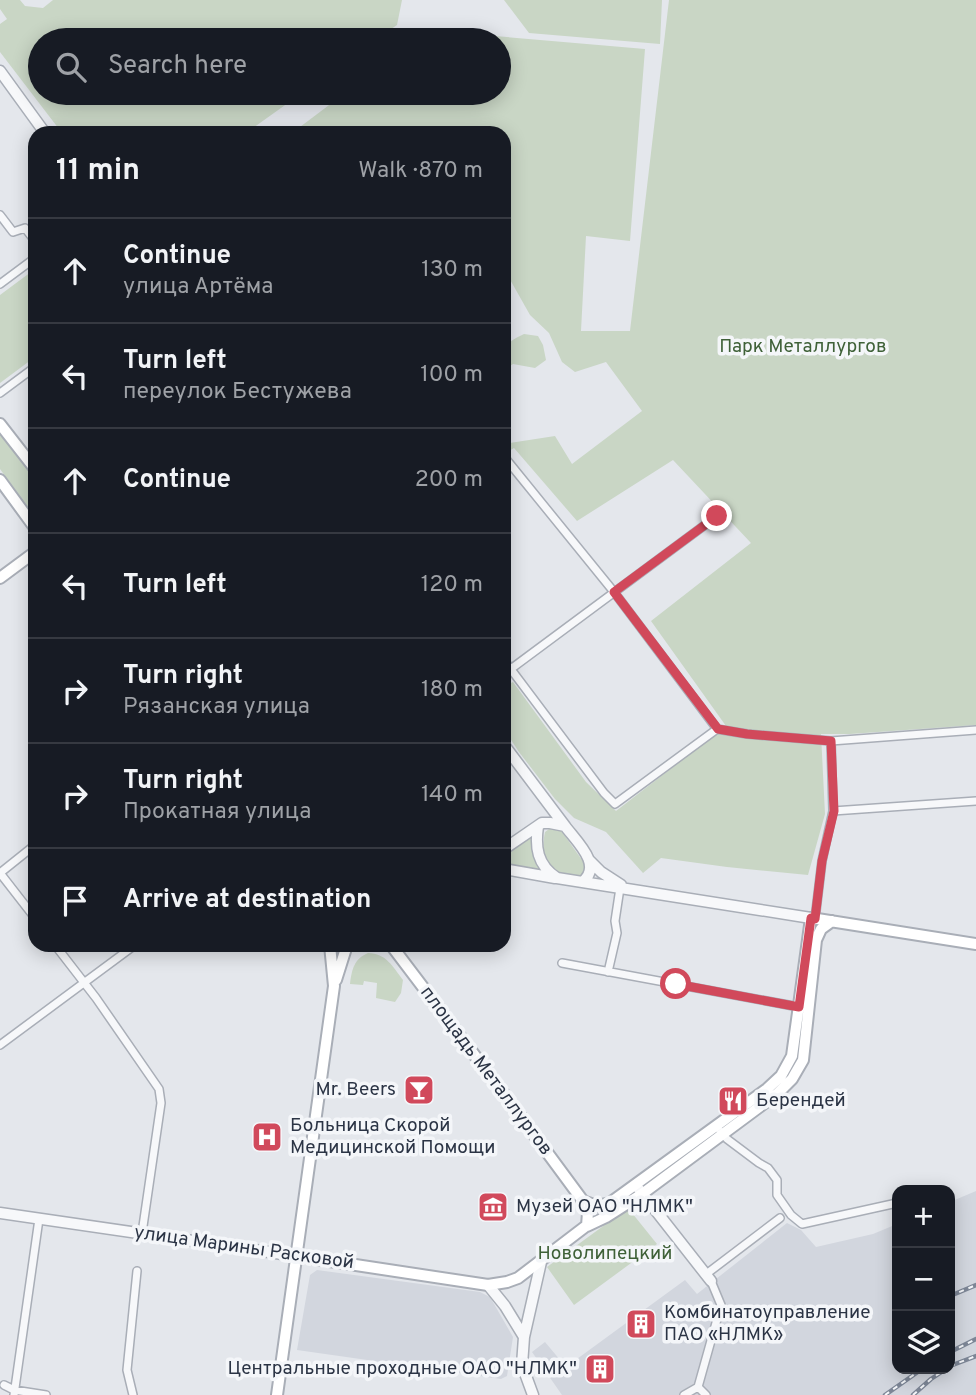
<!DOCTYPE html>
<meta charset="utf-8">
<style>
:root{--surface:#171b24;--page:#20242c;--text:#f1f3f6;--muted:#9ea1a6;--line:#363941}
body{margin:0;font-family:Overpass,sans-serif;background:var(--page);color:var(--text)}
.controls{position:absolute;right:21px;bottom:21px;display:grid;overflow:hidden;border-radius:14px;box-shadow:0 4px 18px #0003}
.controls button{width:63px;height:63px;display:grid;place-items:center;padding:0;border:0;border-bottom:2px solid var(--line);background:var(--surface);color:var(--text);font:35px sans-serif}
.stop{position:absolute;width:21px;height:21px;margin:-16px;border:5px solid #d1495b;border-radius:50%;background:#fff}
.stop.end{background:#d1495b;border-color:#fff;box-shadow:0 2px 7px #0008}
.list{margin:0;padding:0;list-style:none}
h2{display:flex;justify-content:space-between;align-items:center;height:91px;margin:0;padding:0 28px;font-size:30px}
h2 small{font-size:23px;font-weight:400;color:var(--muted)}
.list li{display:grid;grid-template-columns:46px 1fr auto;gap:21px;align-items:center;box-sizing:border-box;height:105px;padding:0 28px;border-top:2px solid var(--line)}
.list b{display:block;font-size:26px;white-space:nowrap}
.list p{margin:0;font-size:23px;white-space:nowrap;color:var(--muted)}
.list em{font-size:23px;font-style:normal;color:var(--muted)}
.icon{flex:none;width:38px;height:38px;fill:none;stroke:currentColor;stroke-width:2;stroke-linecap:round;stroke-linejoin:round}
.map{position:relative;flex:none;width:976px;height:1395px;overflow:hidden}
.search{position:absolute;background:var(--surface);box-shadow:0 4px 18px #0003;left:28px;top:28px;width:483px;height:77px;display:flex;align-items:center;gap:18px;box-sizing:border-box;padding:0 24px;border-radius:38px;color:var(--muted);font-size:26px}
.panel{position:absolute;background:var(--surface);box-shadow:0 4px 18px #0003;left:28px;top:126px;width:483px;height:826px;border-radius:21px}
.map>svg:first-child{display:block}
</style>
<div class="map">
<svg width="976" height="1395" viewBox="0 0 976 1395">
<rect width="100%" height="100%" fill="#e4e7ec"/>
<path fill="#d2d6de" d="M976,1191V1395H562L532,1352L545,1342L566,1367L685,1280L697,1294L787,1223L801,1230L816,1247L873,1234L897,1224V1369H950V1202Z
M317,1270L480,1292L490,1297L513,1337L507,1376L501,1379L297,1350L310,1275Z"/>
<path fill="#c9d6c5" d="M0,0H20L25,6L43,8L53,0H402L397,25L375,40H40V93H302L246,133H62L0,52V24L7,19L0,9Z
M504,0H662L660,44L529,33Z
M669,0H976V725L850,734H821L825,814L808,875L727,867L661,858L643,873L606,832L574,818L555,799L519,752L504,729V686L513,682L586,782L616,811L726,726L651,621L751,543L673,460L577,521L514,448L504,454V444L555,436L572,464L642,411L606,362L575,372L562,362L549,333L530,315L504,269V133H292L345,93H499V40H439L448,32L645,49L630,241L586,236L581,331H630Z
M35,269V357L0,383V295Z
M524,334L538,336L543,345L546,360L535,368L513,364L506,369L504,367C504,346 505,343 524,334Z
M0,431L35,479V517L0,469Z
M552,827L560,829L587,867L584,874L579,878C572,876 561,876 555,872C543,862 542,846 545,832Z
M533,833C534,851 532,855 541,871L504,864V855Z
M368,953C386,953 393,967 403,980L401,993L395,1002L376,998L377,983L364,981L363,985L350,984C352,969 354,959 368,953Z
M628,1208L657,1244L574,1305L547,1267Z"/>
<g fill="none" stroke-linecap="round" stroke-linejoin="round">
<g stroke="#a9aeb7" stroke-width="10">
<path id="minor" d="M0,215L13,232L25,228L35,241
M0,284L35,258
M0,393L35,367
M506,459L614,592L717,729
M504,660L604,793L615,804L717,729L747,734L831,741L976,730
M504,674L717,516
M833,811L976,801
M0,873L35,918
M0,873L35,845
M815,919L822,861L833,811L831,741
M55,945L96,998L159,1089L161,1103L142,1233
M562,963L799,1007
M608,972L617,933L615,921L620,888
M0,1045L135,945
M720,1131L727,1139L759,1163L768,1168L777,1180V1195L791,1215L802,1224L897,1203
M705,1275L780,1218
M4,1385L14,1390L46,1395
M14,1395L39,1219
M133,1395L127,1370L137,1271
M684,1395L698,1387
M706,1395L698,1387L721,1305L711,1281"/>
</g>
<g stroke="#a9aeb7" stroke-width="13">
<path id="tertiary" d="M0,71L45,133
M504,745L565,826
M538,826C535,847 537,865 557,878L811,918
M504,849L542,823H550L565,826C576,841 604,866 582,882
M589,860L601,872L621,885
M504,869L555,878
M638,1188L711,1281
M0,1213L296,1256
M488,1285L505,1306L524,1337
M533,1395L522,1365L524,1337L541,1262"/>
</g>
<g stroke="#a9aeb7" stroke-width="14">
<path id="secondary" d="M0,424L35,469
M0,480L35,528
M0,578L35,552
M391,945L507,1098L583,1201L588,1212L587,1226
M336,980L347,945
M583,1201L597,1206L610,1203L767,1089L781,1076L792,1056L811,918L976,944
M587,1226L606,1217L642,1194L778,1093L792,1079L803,1060L816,940L821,929L832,921
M296,1256L488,1285L507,1282L518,1278L590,1223
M277,1395L334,986L330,945"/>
</g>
<use href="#minor" stroke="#f7f8fa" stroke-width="7"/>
<use href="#tertiary" stroke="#f7f8fa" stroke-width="10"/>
<use href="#secondary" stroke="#fff" stroke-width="10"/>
<g stroke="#7d8696" stroke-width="4.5">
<path id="rail" d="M950,1296L976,1285
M950,1352L976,1339
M950,1366L976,1356
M885,1395L922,1369
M913,1395L931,1379L946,1369"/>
</g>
<use href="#rail" stroke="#f4f6f9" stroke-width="2" stroke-dasharray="5" stroke-linecap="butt"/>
</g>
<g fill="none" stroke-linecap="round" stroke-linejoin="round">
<path stroke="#d1495b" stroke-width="9" d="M676,984L799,1007L811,918L815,919L822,861L834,811L831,741L747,734L718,729L614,592L717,516"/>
</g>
<defs>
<g id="bar-square" transform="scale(1.575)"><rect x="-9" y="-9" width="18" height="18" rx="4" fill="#d1495b" stroke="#f4f6f9"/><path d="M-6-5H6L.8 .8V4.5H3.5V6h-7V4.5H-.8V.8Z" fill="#fff"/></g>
<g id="restaurant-square" transform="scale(1.575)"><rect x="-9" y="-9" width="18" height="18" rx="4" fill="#d1495b" stroke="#f4f6f9"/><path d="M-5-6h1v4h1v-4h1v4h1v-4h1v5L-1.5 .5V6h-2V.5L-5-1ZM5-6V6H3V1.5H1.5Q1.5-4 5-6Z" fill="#fff"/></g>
<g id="hospital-square" transform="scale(1.575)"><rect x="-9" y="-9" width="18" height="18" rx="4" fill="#d1495b" stroke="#f4f6f9"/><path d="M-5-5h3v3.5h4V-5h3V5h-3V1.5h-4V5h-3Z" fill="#fff"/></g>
<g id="museum-square" transform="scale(1.575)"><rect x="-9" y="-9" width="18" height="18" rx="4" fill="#d1495b" stroke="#f4f6f9"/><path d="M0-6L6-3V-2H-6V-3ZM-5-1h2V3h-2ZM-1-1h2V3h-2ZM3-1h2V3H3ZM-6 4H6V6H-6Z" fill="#fff"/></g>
<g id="building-square" transform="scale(1.575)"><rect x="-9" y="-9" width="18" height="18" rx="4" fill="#d1495b" stroke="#f4f6f9"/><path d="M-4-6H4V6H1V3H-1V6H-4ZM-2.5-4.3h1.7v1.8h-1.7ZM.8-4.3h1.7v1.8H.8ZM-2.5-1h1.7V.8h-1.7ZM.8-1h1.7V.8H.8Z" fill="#fff"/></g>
</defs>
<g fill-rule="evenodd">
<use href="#bar-square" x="419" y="1090"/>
<use href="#restaurant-square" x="733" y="1101"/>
<use href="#hospital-square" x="267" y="1137"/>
<use href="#museum-square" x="493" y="1207"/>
<use href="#building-square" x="641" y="1324"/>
<use href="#building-square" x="600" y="1369"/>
</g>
<g text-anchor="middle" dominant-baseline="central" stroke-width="7" stroke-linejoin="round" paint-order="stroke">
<g font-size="19" fill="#3f6138" stroke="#f4f6f9">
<text x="803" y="347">Парк Металлургов</text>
<text x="605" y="1254">Новолипецкий</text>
</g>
<g font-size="19" fill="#2b3445" stroke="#f4f6f9">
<text transform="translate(486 1071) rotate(53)">площадь Металлургов</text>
<text transform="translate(244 1248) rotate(8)">улица Марины Расковой</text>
</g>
<g font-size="19" fill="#2b3445" stroke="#f4f6f9" text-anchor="start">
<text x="396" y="1090" text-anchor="end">Mr. Beers</text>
<text x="756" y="1101">Берендей</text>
<text x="290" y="1126">Больница Скорой<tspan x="290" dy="22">Медицинской Помощи</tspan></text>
<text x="516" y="1207">Музей ОАО "НЛМК"</text>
<text x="664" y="1313">Комбинатоуправление<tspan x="664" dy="22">ПАО «НЛМК»</tspan></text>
<text x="577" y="1369" text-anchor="end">Центральные проходные ОАО "НЛМК"</text>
</g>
</g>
</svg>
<div class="controls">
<button>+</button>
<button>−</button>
<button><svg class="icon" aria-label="layers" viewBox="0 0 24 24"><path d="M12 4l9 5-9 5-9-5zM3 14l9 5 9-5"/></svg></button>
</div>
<div class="stop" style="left:676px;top:984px"></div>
<div class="stop end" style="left:717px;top:516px"></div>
<div class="search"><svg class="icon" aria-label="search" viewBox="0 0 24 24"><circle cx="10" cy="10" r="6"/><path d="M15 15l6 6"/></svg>Search here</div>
<section class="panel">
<h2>11 min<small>Walk · 870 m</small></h2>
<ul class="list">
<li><svg class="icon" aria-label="ahead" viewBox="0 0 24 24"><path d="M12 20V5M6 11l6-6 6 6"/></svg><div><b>Continue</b><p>улица Артёма</p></div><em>130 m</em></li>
<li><svg class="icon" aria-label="left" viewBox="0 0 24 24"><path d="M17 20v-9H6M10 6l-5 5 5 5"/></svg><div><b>Turn left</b><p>переулок Бестужева</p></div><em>100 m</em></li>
<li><svg class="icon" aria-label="ahead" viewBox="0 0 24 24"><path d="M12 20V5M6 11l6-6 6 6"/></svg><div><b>Continue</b></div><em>200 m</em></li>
<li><svg class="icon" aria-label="left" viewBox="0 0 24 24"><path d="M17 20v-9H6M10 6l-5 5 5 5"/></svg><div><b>Turn left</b></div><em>120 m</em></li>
<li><svg class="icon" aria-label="right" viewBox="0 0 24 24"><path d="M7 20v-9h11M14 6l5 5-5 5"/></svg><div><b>Turn right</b><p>Рязанская улица</p></div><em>180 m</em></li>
<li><svg class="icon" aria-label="right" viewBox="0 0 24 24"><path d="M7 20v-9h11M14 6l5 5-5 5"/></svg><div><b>Turn right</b><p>Прокатная улица</p></div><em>140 m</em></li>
<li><svg class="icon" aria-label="arrive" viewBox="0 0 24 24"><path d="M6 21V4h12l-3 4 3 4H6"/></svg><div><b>Arrive at destination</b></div></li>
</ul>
</section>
</div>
